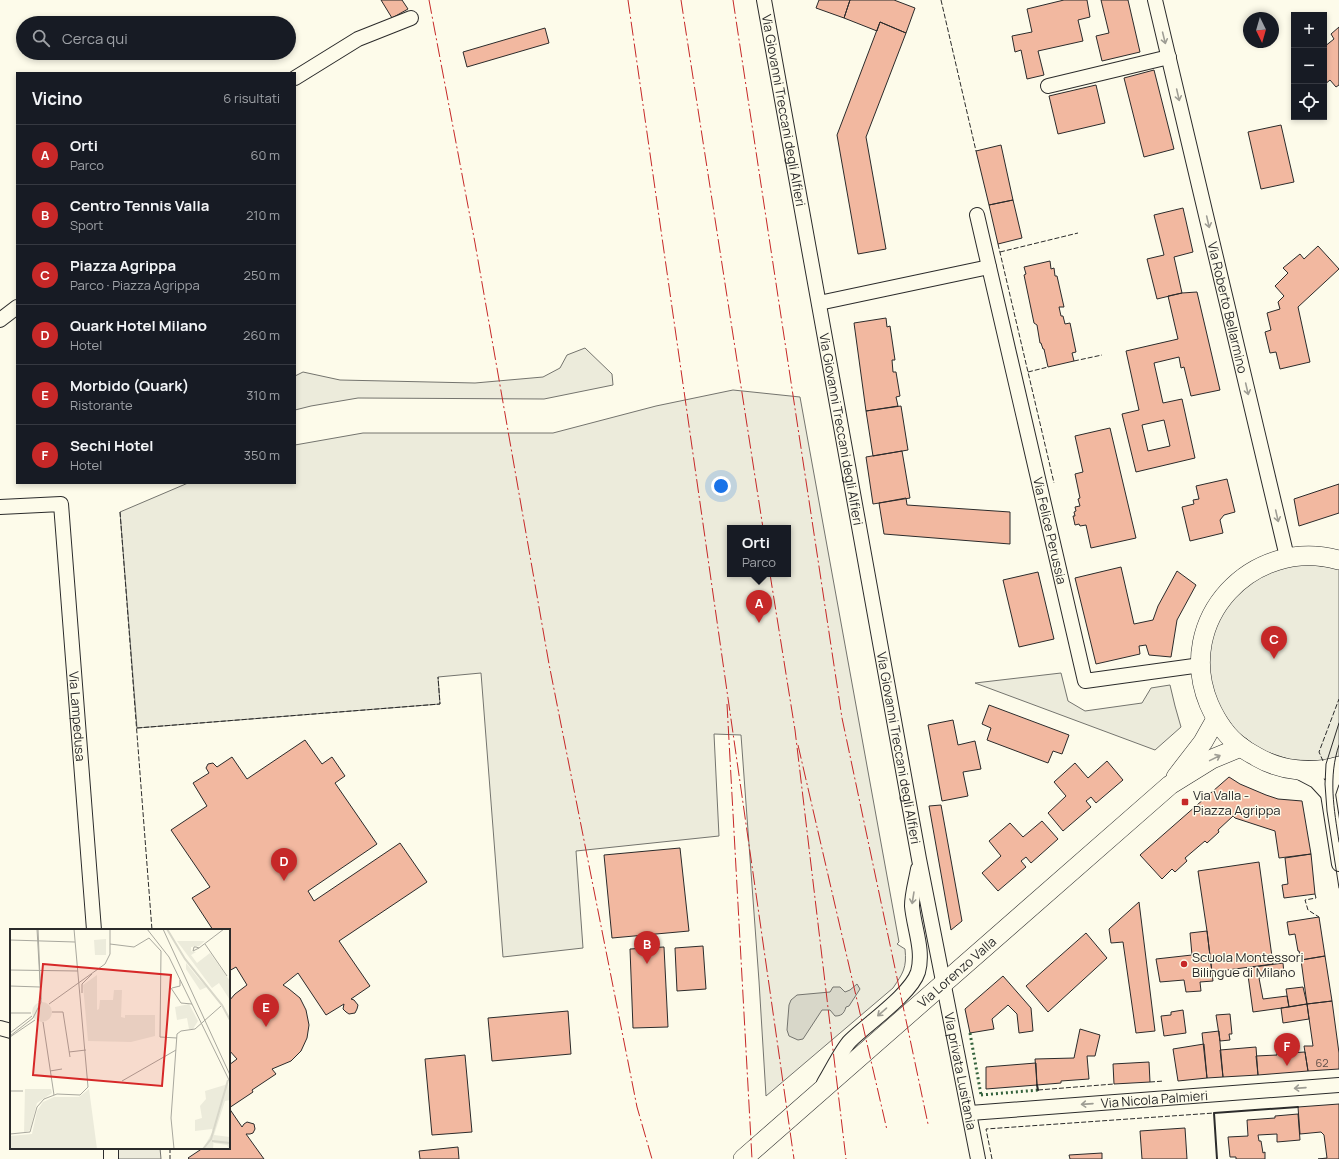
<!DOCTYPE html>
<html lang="it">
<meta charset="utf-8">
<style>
:root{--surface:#171b24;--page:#20242c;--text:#f1f3f6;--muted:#9ea1a6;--line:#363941;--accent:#c62828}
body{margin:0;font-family:Manrope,sans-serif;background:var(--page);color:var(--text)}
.controls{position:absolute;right:12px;top:12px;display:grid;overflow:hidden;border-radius:0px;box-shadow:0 2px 6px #0003}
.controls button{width:36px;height:36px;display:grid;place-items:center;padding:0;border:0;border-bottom:1px solid var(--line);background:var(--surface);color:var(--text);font:20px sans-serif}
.compass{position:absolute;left:1243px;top:12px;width:36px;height:36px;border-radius:50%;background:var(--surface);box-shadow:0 2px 6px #0003;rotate:175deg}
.you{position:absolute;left:721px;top:486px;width:14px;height:14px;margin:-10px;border:3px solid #fff;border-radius:50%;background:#1a73e8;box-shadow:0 0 0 6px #1a73e833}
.badge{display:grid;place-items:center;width:26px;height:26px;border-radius:50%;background:var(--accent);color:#fff;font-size:13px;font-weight:700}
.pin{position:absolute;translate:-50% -33px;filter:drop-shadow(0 1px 2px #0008)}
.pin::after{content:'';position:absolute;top:21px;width:14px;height:12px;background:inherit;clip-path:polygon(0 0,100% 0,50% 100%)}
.popup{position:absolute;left:727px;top:525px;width:64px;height:52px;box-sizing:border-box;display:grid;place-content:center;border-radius:0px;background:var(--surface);filter:drop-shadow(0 1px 3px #0005);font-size:13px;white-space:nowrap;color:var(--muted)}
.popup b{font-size:15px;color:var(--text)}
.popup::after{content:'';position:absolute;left:50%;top:100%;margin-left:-8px;border:8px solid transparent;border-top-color:var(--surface)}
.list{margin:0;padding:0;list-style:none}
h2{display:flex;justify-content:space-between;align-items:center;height:52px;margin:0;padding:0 16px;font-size:17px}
h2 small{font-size:13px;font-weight:400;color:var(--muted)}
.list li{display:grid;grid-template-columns:26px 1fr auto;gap:12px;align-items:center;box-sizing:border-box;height:60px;padding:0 16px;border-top:1px solid var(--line)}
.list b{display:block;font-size:15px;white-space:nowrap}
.list p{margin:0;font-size:13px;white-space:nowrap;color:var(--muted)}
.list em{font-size:13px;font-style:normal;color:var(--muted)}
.icon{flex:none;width:22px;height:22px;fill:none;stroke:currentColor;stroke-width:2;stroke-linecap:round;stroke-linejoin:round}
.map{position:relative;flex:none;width:1339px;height:1159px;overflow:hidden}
.search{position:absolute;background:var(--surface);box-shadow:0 2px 6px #0003;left:16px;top:16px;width:280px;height:44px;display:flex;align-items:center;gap:10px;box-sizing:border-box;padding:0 14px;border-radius:22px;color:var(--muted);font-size:15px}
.panel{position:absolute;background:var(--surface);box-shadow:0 2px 6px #0003;left:16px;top:72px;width:280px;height:412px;border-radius:0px}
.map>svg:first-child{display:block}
</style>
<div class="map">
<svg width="1339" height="1159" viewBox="0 0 1339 1159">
<rect width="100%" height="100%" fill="#fdfbea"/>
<path fill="#ecebdb" stroke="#74746e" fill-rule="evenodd" d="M585,348L612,374L613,385L544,399L358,398L311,406L295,410V376L303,372L340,380L475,383L543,377L560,368L567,355Z
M733,390L800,397L899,942L897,944L905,949C907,968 903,973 893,988L766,1096L759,981L741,735L714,734L719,836L576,851L583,948L503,957L481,673L438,677L440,704L137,728L120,512L188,483H295V445L363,433H553L656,406ZM730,528H788V574H730Z
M1297,563L1339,568V756L1323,761L1291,760L1261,750L1236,731L1218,705L1209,675L1210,643L1221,614L1241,589L1267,571Z
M1061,673L1068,701L1085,711L1142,703L1151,688L1170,685L1175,706L1181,727L1155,750L975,683Z"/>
<path fill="#eceadb" stroke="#74746e" d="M115,1148H160L161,1159H115Z"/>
<path fill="#d8d7c9" stroke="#74746e" d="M857,984L860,989L849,1006L846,1007C844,1014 841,1016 835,1016L830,1010H822L803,1039L798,1040L789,1036L787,1030L789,1005L791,1000L797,995L830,992L833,987H840L845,992L850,990Z"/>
<path fill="#f2b8a0" stroke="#2b2b2b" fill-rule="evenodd" d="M381,0H402L408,9L392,18Z
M819,0H850L844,18L816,8Z
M850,0H894L915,8L906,33L880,22L877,31L844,18Z
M1064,0H1087L1090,17L1078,20L1083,41L1038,51L1044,75L1027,79L1021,50L1015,52L1012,36L1032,32L1027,9Z
M1101,0H1128L1140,52L1102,61L1096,36L1109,33Z
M880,22L906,33L866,137L886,249L858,254L837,135Z
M1339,27V85L1336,87L1330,80L1324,85V47L1334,39L1331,34Z
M545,28L549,43L467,67L463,52Z
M1154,70L1174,149L1144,157L1124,78Z
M1096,85L1105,123L1058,134L1049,96Z
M1281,125L1294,182L1261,189L1248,132Z
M1001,145L1013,200L989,205L976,151Z
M1013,200L1022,238L998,244L989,205Z
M1183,208L1193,252L1174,257L1182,293L1157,299L1147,259L1164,255L1154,215Z
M1318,246L1339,269L1298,307L1310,362L1280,369L1276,352L1270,353L1265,332L1271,330L1267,313L1280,309L1278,302L1284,296L1275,286L1288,273L1283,268L1300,254L1304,259Z
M1050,261L1051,269L1054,268L1055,276H1057L1064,307H1059L1061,316H1063L1065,324L1070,323L1076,352L1072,353L1074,361L1048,367L1044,349H1043L1041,343H1040L1037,325L1034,323L1024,275L1026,274L1024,267Z
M1197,292L1220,390L1191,396L1184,367L1181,368L1179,357L1154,363L1163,403L1182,399L1195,458L1136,472L1122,414L1139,410L1126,351L1178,339L1168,296L1182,293ZM1164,420L1170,446L1148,451L1142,425Z
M886,318L887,327L890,326L895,360H892L893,372H896L900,396L896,397L898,406L866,411L854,323Z
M901,406L908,450L873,456L866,411Z
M1110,428L1136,538L1091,548L1086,525L1080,526L1079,524L1075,525L1073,516H1075L1074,512L1076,511L1075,507L1080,506L1078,499L1080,498L1075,474L1083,472L1075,436Z
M902,451L910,498L873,504L866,457Z
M1227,479L1235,512L1224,515L1220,520L1223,533L1190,541L1182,507L1194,504L1193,500L1199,499L1196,486Z
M1339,484V513L1299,526L1294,499Z
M906,498L907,505L1010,512V544L884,534L879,503Z
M1121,567L1134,624L1153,620L1158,606L1177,571L1196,585L1177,620L1171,657L1149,655L1146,645L1139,646L1140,654L1096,664L1075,578Z
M1038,572L1054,639L1019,647L1003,580Z
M989,705L1069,735L1062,754L1053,751L1048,763L987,740L991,728L982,724Z
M953,720L958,745L975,741L981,769L963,772L968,796L942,801L928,725Z
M305,740L322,764L332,757L345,776L335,783L377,844L308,891L314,901L400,843L427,882L339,941L370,986L351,999L354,1000L358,1005L357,1009L355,1013L349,1014L346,1012L343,1009L344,1004L326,1015L298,973L283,985L289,989L300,998L306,1010L309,1025L307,1038L301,1051L291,1061L272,1069L276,1074L252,1090L253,1092L229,1108L242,1127L244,1124L247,1122L254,1124L255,1129L253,1133L250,1134H246L264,1159H189L188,1158L203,1148H229V1065L237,1059L229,1050V1001L235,994L247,985L236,967L229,971V930H213L192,898L210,887L171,830L207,806L193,783L209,773L206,768L208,764L213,763L217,767L232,757L247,779Z
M1107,761L1123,780L1096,803L1091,797L1086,801L1091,807L1063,831L1048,813L1066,796L1054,782L1075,763L1088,778Z
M1229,777L1240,784L1266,795L1278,799L1302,801L1311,854L1279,858L1275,831L1235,818L1233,816L1218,830L1219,832L1207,843L1205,841L1185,858L1187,861L1175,872L1172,869L1162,879L1140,855Z
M941,805L962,921L951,930L929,806Z
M1042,821L1058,839L1031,863L1026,857L1021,861L1026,867L998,891L982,873L1001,856L989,841L1010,823L1023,837Z
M680,848L689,931L612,938L604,855Z
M1311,854L1315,894L1284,898L1282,885L1288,884L1285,858Z
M1259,862L1273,964L1212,972L1207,931L1198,871Z
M1139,902L1155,1031L1136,1033L1123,942L1111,943L1109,929Z
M1319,917L1325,956L1301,960L1299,951H1298L1295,934L1289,935L1287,922Z
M1207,931L1213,981L1200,982L1201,991L1186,992L1184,980L1160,982L1156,959L1192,955L1190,933Z
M1086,933L1107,958L1048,1012L1026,986Z
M703,946L706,989L677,991L675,948Z
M664,947L668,1027L633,1028L630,949Z
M1325,956L1332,1001L1307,1004L1301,960Z
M1283,963L1284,974L1259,978L1263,999L1287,996L1289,1007L1253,1012L1247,968Z
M1003,976L1031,1008L1033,1031L1019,1033L1017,1014L1008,1005L992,1019L994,1029L970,1033L965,1009Z
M1303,987L1307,1004L1289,1007L1286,989Z
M1332,1001L1339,1053V1069L1308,1071L1304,1046H1313L1307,1004Z
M1307,1004L1309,1019L1283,1023L1281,1008Z
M1183,1010L1186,1033L1164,1036L1161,1016L1171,1015V1012Z
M568,1011L571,1054L492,1061L488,1018Z
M1230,1014L1232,1034H1229L1230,1040L1220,1041L1216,1015Z
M1080,1029L1100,1035L1095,1056H1087L1089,1079L1061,1081V1083L1037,1085L1035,1059L1074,1058Z
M1219,1031L1223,1077L1207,1078L1202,1033Z
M1204,1044L1207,1078L1178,1081L1173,1049Z
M1286,1044L1289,1046V1053L1305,1052L1308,1071L1258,1075L1256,1056L1277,1055V1048L1278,1045Z
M1256,1047L1258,1075L1223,1077L1220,1050Z
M465,1055L472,1132L432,1135L425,1059Z
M1149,1062L1150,1082L1114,1084L1113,1064Z
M1036,1063L1037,1085L986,1089V1067Z
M1339,1104V1159H1318L1327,1158L1324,1135L1321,1132L1300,1134L1298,1107Z
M1298,1114L1300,1140L1277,1142V1134L1258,1135L1259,1141H1261L1263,1153L1265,1152V1159H1236V1157H1230L1228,1137L1248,1136L1247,1120L1275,1118V1116Z
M1185,1128L1187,1159H1142L1140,1131Z
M458,1147L459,1159H420L419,1151Z
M1102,1153V1159H1070L1069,1155Z"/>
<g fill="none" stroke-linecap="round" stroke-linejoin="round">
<g stroke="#2b2b2b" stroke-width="16">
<g id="street">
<path id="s1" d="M764,0L919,859L978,1159"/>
<path id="s2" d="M1155,0L1287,557"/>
<path d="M295,78L358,39L411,18"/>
<path d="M1048,86L1169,57"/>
<path id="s3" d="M977,215L1085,681L1201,665"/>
<path d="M819,303L989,267"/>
<path d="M0,320L17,307"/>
<path id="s4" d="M0,507L61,504L94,930"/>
<path d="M1297,771L1316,781L1328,794"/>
<path d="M1339,772L1332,782L1328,794L1339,864"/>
<path d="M0,1028L11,1031"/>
<path d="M824,1083C831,1072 842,1049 850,1041C867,1024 911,994 918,972C924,950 914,928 912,906C912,894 916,881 918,869"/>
<path id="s5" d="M970,1113L1339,1085"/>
<path d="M111,1148V1159"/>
</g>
</g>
<g stroke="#2b2b2b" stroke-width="20">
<g id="secondary">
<path d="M1339,560C1252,536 1174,620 1209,704C1216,720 1227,737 1241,747C1246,751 1252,754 1257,757C1281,771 1312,774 1339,766"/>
<path d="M1176,777L1203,742L1216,719"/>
<path id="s6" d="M743,1159L1170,785L1212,759L1241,747"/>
</g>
</g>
<use href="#street" stroke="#fdfbea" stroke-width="14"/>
<use href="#secondary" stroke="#fdfbea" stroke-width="19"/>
<path stroke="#2b2b2b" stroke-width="1" d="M1339,723L1326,764L1325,784L1327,811L1339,888
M1339,745C1328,777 1334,809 1339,842"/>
<path stroke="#34623c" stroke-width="3" stroke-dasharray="2 3" stroke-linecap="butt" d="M970,1033L981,1095
M981,1095L1038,1090"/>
<path stroke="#2b2b2b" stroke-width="1" stroke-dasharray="5 2" stroke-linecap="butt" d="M941,0L976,151
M998,244L1054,483
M1000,252L1078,233
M1074,361L1102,355
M1028,372L1048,367
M120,512L152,930
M137,728L440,704L438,677
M1323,761L1319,752L1339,699
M1315,894L1316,898L1305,900L1308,910L1319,917
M1150,1082L1164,1081
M1038,1090L1114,1084
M170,1148V1159
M992,1159L986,1129L1214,1113"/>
<path stroke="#2b2b2b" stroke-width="2" d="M1037,1085L1038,1090
M1217,1159L1214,1113L1298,1107"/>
<path stroke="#c62828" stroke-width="1" stroke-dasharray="14 3 2 3" stroke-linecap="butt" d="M429,0L475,243L549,664L637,1107L652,1159
M628,0L794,1159
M681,0L763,528
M733,0L842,718L928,1124
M770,574L795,730L846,1159
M727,704L752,1159
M798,745L887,1130"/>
</g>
<defs><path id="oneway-shaft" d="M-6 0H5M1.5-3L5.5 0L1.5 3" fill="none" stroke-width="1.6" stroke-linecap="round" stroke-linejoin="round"/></defs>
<g stroke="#9e9d94">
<use href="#oneway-shaft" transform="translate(1164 38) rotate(76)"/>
<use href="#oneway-shaft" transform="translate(1178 95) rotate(77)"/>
<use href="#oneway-shaft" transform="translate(1208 222) rotate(77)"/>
<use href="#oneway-shaft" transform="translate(1247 389) rotate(77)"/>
<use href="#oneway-shaft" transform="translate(1277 516) rotate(77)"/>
<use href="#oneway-shaft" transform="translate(1215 758) rotate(-26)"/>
<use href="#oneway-shaft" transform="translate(913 898) rotate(99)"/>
<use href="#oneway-shaft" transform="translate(882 1012) rotate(139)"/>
<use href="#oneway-shaft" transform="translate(1300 1088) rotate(176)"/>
<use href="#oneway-shaft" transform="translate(1087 1104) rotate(176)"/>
</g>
<g fill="#c62828" stroke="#fdfbea" stroke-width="1.5">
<rect x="1181" y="798" width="8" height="8" rx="2"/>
<circle cx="1184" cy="964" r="4"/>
</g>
<g text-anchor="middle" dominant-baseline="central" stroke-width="3" stroke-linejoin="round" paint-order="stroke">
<g font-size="11" fill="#5d4e48">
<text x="1322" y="1062">62</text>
</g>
<g font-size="13" fill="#2b2b2b" stroke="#fdfbea">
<text stroke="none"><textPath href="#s1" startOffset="112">Via Giovanni Treccani degli Alfieri</textPath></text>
<text stroke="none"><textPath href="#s2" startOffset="316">Via Roberto Bellarmino</textPath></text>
<text stroke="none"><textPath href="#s1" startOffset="436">Via Giovanni Treccani degli Alfieri</textPath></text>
<text stroke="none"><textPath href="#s3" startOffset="324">Via Felice Perussia</textPath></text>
<text stroke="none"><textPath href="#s4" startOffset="274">Via Lampedusa</textPath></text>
<text stroke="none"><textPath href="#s1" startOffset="760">Via Giovanni Treccani degli Alfieri</textPath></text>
<text stroke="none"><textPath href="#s6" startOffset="284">Via Lorenzo Valla</textPath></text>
<text stroke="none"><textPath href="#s1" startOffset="1089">Via privata Lusitania</textPath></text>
<text stroke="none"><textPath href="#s5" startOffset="185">Via Nicola Palmieri</textPath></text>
</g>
<g font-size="13" fill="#2b2b2b" stroke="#fdfbea" text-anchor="start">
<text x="1193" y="795">Via Valla -<tspan x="1193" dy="15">Piazza Agrippa</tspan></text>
<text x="1192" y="957">Scuola Montessori<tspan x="1192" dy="15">Bilingue di Milano</tspan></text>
</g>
</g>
<g transform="translate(10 929)">
<rect width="220" height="220" fill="#fdfbea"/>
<path d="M96,10V26H85L84,11ZM167,12H195L189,17L181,18V22L186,23L181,26L187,34L200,24L220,52V71L209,54L202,59ZM176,34L188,49L197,58L190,61L176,40ZM87,46V81L89,80L90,71H103L104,61H112L111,88L115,89V86H145V107L121,113L78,112L73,56ZM22 83a10 10 0 1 1 20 0a10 10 0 1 1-20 0ZM179,75L188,92L183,100H179L177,89L167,91L165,78ZM218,155L220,171L215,172L204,206L220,208V220L217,216L204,214V208L203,220H196L194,218L203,202L202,200L185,202V191L192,189L190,177L196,170L195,162ZM15,160H41L42,164L27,174L20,201L14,204ZM79,160L87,220H0V207L22,205L27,182L33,173L44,168H69Z" fill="#ecebdb"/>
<path fill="none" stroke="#d8d7c9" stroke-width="2" d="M157,0L175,30L212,76L220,91M202,212L220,214M193,220L201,210L218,151"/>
<path fill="none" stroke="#a9a89e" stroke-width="1" d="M27,0L31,70L29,73M137,0L159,28L220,153M153,0L220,146M0,11L65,13M100,15L124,18L139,9L151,22L150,108L167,109M195,15L217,47M184,18H186L189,19L183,22ZM189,19L214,0M0,41L68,42M0,57L30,58M161,59L171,74L182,75M162,59L170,57V51M72,64V55L82,45M39,75L95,35L100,25V0M42,83H53L60,128M0,84H21M33,93L44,166M0,104L22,87M0,107L23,89L31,73L28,0M0,108L25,91M59,123L76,121M40,142L52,140M112,152L166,121M0,162H13M0,205L20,203L27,178L34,170L47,165L70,166L78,158L64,0M164,220L161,189L167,105L171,102L185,100L211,77"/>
<path fill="#d62828" fill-opacity="0.15" stroke="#d62828" stroke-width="2" d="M33,35L161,46L152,157L23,146Z"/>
<rect width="220" height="220" fill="none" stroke="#2b2b2b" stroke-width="2"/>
</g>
</svg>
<div class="controls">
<button>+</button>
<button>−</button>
<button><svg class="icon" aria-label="locate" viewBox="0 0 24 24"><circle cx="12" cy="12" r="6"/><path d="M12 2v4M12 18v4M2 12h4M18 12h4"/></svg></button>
</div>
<svg class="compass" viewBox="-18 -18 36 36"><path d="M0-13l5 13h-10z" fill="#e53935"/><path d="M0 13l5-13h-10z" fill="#9ea1a6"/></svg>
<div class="you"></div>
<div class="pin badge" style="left:759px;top:623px">A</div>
<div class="popup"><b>Orti</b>Parco</div>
<div class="pin badge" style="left:647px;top:964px">B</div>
<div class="pin badge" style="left:1274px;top:659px">C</div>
<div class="pin badge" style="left:284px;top:881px">D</div>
<div class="pin badge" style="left:266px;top:1027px">E</div>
<div class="pin badge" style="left:1287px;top:1066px">F</div>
<div class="search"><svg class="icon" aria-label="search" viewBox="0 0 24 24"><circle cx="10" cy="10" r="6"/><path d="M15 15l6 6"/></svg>Cerca qui</div>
<section class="panel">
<h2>Vicino<small>6 risultati</small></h2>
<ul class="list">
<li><span class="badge">A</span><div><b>Orti</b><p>Parco</p></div><em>60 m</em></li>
<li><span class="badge">B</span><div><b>Centro Tennis Valla</b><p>Sport</p></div><em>210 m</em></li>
<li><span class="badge">C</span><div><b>Piazza Agrippa</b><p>Parco · Piazza Agrippa</p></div><em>250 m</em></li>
<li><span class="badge">D</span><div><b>Quark Hotel Milano</b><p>Hotel</p></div><em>260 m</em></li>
<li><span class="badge">E</span><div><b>Morbido (Quark)</b><p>Ristorante</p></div><em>310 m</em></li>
<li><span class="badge">F</span><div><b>Sechi Hotel</b><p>Hotel</p></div><em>350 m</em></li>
</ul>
</section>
</div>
